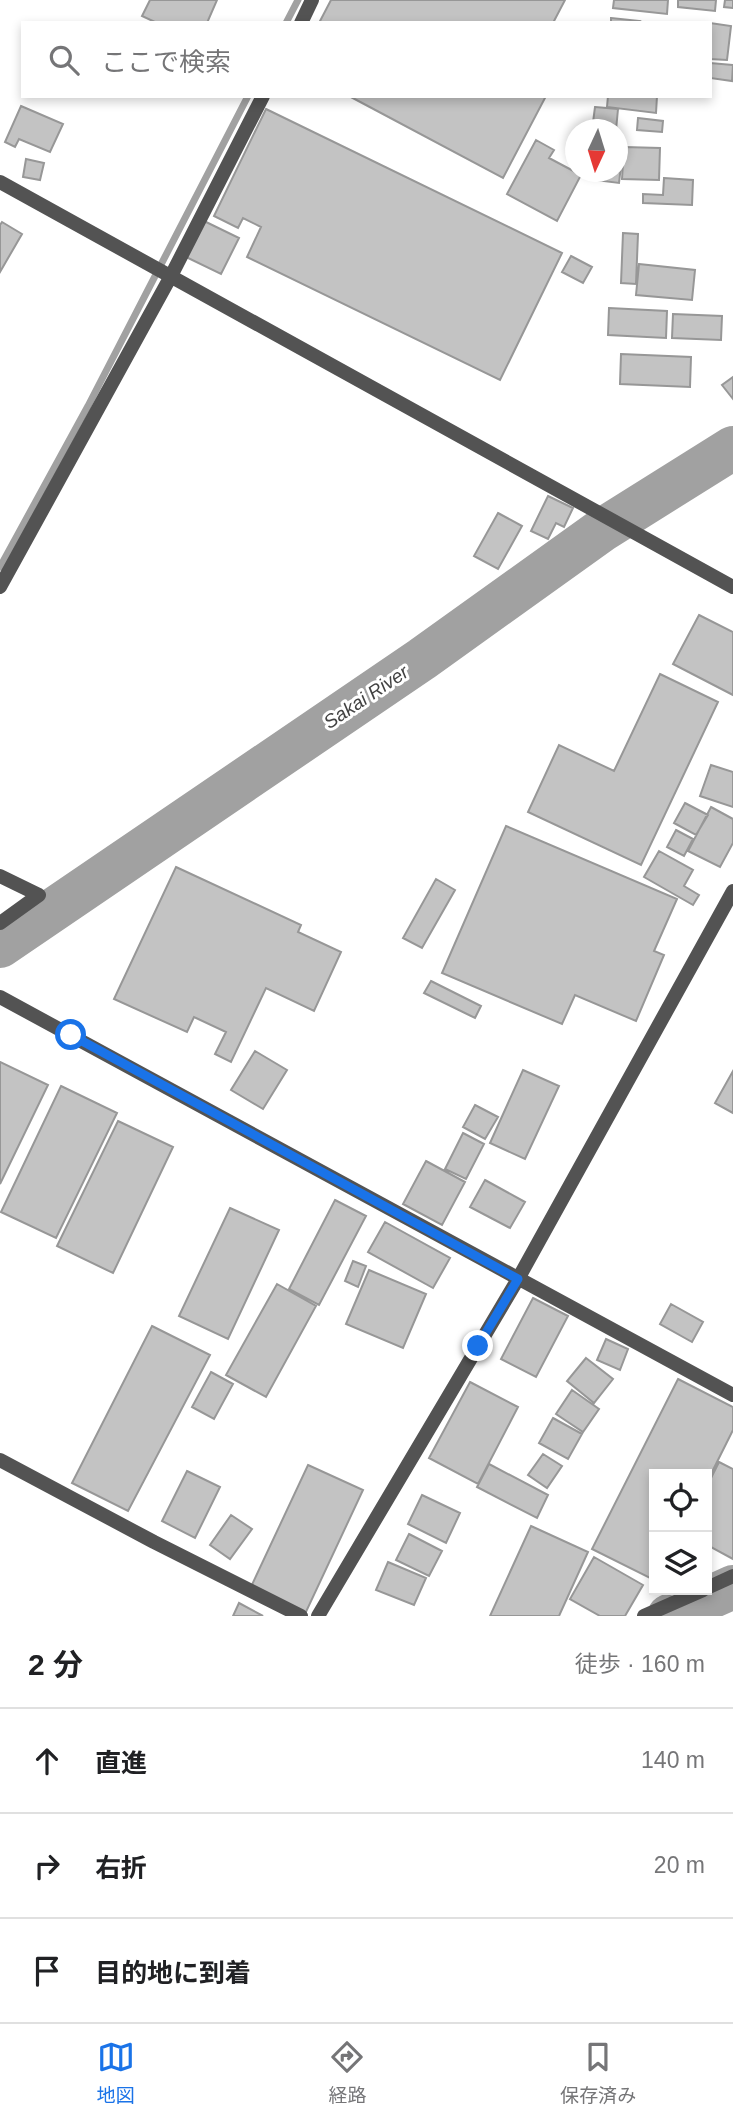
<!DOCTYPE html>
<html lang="ja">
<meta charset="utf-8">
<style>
:root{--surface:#fff;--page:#f6f6f6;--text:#202124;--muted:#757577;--line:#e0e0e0;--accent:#1a73e8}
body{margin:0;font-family:Helvetica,"Noto Sans JP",sans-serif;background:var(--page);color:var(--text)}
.controls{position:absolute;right:21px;bottom:21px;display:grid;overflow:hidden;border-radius:0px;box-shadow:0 4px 10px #0003}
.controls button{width:63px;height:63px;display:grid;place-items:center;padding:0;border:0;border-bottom:2px solid var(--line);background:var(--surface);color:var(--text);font:35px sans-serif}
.compass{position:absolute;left:565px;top:119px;width:63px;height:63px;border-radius:50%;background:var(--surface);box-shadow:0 4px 10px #0003;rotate:184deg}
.stop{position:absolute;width:21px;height:21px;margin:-16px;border:5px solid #1a73e8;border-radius:50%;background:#fff}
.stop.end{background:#1a73e8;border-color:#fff;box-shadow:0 2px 7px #0008}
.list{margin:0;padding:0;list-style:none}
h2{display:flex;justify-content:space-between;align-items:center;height:91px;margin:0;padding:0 28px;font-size:30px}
h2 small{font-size:23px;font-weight:400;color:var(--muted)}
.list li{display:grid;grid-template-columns:46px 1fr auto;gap:21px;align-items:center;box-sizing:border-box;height:105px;padding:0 28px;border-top:2px solid var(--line)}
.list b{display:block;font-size:26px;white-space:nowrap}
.list em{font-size:23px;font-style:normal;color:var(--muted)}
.icon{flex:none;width:38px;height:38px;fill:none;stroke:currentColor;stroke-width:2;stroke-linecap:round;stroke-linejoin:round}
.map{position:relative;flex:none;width:733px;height:1616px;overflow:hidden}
.search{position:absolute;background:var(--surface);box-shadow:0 4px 10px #0003;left:21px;right:21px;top:21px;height:77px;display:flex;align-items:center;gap:18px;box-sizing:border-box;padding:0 24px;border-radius:0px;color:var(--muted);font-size:26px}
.sheet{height:406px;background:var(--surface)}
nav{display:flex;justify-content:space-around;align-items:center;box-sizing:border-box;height:98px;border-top:2px solid var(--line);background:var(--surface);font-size:19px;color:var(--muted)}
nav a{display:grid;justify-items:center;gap:4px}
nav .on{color:var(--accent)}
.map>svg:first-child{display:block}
</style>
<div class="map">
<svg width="733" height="1616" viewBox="0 0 733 1616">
<rect width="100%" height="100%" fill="#fff"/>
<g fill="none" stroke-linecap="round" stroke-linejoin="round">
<path stroke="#a1a1a1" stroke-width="7" d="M286,23L298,0
M0,567L88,406L248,96"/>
<path stroke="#a1a1a1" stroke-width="44" d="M0,946L422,659L602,530L733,448
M669,1616L733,1587"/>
</g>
<path fill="#c3c3c3" stroke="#979797" stroke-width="2" d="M150,0H217L207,23H157L142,16Z
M331,0H565L553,23H319Z
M614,0H668L667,14L613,8Z
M678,0H716L715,11L678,7Z
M725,0H733V8L724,7Z
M611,18L640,21L639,23H611Z
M710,23L731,26L727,60L710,59Z
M710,63L733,65L732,81L710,78Z
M349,96H546L503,178Z
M608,96H657L656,113L607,107Z
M21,106L63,124L50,152L19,139L15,147L5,142Z
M595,107L618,109L616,130H592Z
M266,109L562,253L500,380L247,257L261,227L243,218L238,228L214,216Z
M638,118L663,121L662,132L637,130Z
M536,140L554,150L549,158L581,175L557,221L507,194Z
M624,147L660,148L659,180L622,179Z
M618,157H622L619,183L595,180L596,172H618Z
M26,159L44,163L40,180L23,177Z
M664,178L693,180L692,205L643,203V194L663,195Z
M204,221L239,238L221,274L186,257Z
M2,222L22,234L0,272V225Z
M623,233L638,234L636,284L621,283Z
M571,256L592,267L583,283L562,272Z
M639,264L695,270L692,300L636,295Z
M609,308L667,311L666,338L608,335Z
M673,314L722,316L721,340L672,338Z
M621,354L691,357L690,387L620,384Z
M733,377V399L722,385Z
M548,496L573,508L564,527L556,523L548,539L531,531Z
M498,513L522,526L498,569L474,556Z
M699,615L733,632V695L673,664Z
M660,674L718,702L641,865L528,812L559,745L614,771Z
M711,765L733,772V807L700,796Z
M685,803L708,815L696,835L674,823Z
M711,807L733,819V843L720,867L688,851Z
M506,826L677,899L654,951L664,955L636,1021L575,995L562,1024L442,973Z
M676,830L693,839L684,856L667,847Z
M659,851L693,870L684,886L699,895L693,905L644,877Z
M176,867L301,925L298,932L341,952L314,1011L266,988L231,1062L215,1054L226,1032L194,1017L187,1032L114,999Z
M436,879L455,890L422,948L403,938Z
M431,981L481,1006L475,1018L424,993Z
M255,1051L287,1070L263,1109L231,1090Z
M0,1062L48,1085L0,1184Z
M523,1070L559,1086L525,1159L490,1143Z
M733,1071V1113L715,1103Z
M61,1086L117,1113L56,1238L1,1212Z
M475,1105L498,1117L485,1139L463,1127Z
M118,1121L173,1147L113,1273L57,1246Z
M463,1133L484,1144L466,1179L445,1169Z
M426,1161L465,1182L442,1225L403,1204Z
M485,1180L525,1202L510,1228L470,1207Z
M335,1200L366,1216L319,1305L289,1289Z
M230,1208L279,1230L228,1339L179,1316Z
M385,1222L450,1258L433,1288L368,1252Z
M353,1261L366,1266L358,1287L345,1281Z
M369,1270L426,1294L403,1348L346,1324Z
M277,1284L316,1306L266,1397L226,1375Z
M533,1298L568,1316L536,1377L501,1359Z
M671,1304L703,1322L692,1342L660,1324Z
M152,1326L210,1355L128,1511L72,1483Z
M606,1339L628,1349L620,1370L597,1360Z
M586,1358L613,1379L594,1403L567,1381Z
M211,1372L233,1384L214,1419L192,1407Z
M678,1379L733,1407V1430L707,1482V1474H654V1580L592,1549Z
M470,1382L518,1407L478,1484L429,1458Z
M572,1390L599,1409L583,1432L556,1414Z
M553,1418L582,1434L568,1459L539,1443Z
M543,1454L562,1466L547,1488L528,1475Z
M719,1462L733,1469V1559L707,1545V1486Z
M489,1464L548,1495L537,1518L477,1487Z
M308,1465L363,1490L305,1614L250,1589Z
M187,1471L220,1487L195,1538L162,1521Z
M422,1495L460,1513L446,1543L408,1524Z
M231,1515L252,1529L230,1559L210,1545Z
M531,1526L588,1552L559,1616H490Z
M409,1534L442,1551L429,1576L396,1560Z
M594,1557L643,1585L625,1616H600L570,1599Z
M388,1562L426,1578L414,1605L376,1590Z
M660,1590H681L676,1599Z
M239,1603L263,1616H233Z"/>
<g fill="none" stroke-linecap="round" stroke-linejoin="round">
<path stroke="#535353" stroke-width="14" d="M301,23L312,0
M0,182L733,587
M0,587L171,276L263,96
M0,876L39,895L0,923
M0,997L733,1395
M0,1460L154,1542L301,1616
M707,1588L733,1576
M318,1616L518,1279L733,891
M644,1616L703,1590"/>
</g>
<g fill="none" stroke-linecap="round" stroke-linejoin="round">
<path stroke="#1a73e8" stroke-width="9" d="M71,1035L518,1279L478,1346"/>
</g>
<g text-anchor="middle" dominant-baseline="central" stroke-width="6" stroke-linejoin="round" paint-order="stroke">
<g font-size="19" font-style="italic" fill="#424242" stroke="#fff">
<text transform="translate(366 697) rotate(-34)">Sakai River</text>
</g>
</g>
</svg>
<div class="controls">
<button><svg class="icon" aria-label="locate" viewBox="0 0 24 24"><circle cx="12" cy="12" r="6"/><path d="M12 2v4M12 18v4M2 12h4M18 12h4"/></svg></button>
<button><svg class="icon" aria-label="layers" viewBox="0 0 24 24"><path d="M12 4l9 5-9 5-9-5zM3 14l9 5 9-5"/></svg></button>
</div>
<svg class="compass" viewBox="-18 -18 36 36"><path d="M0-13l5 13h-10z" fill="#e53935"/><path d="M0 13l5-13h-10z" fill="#757577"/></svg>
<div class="stop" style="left:71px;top:1035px"></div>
<div class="stop end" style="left:478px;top:1346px"></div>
<div class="search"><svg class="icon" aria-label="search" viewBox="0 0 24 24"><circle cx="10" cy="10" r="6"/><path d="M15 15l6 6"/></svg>ここで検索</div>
</div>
<section class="sheet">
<h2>2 分<small>徒歩 · 160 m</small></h2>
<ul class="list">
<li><svg class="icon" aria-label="ahead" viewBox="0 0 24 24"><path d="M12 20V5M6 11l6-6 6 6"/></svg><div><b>直進</b></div><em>140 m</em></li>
<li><svg class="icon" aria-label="right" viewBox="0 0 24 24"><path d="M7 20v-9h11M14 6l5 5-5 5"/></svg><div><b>右折</b></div><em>20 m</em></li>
<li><svg class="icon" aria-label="arrive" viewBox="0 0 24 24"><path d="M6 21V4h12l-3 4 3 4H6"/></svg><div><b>目的地に到着</b></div></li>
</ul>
</section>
<nav>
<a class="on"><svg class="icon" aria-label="map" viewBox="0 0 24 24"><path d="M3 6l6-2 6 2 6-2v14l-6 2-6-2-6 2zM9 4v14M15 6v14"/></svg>地図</a>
<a><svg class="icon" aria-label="directions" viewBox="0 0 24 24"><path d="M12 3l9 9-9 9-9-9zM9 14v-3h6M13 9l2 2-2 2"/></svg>経路</a>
<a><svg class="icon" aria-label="saved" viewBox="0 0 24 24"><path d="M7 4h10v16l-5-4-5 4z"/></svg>保存済み</a>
</nav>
